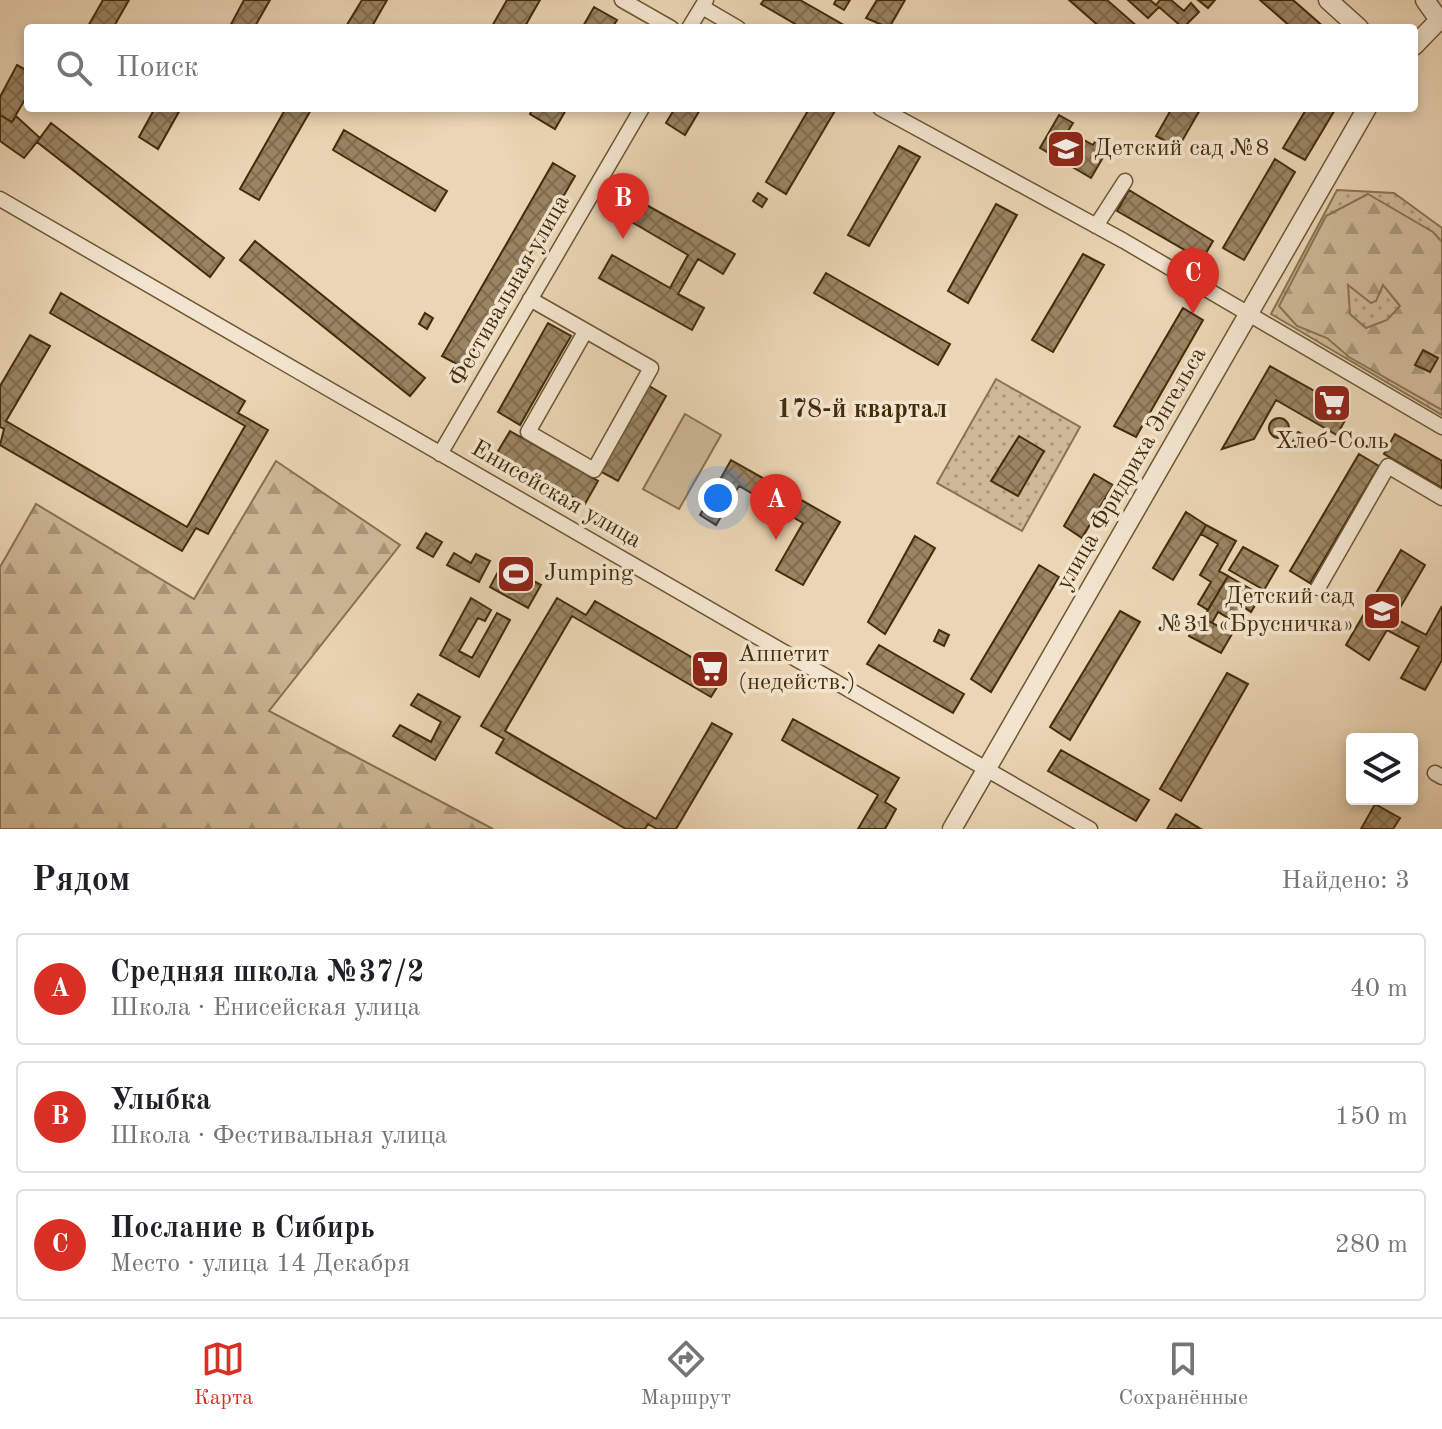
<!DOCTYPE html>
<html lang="ru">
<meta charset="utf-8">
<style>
:root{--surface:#fff;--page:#f2f2f2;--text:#202124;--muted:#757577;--line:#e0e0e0;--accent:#d93025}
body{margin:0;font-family:"Old Standard TT",serif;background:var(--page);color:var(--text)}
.controls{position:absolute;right:24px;bottom:24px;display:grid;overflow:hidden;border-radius:8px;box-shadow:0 4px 12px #0003}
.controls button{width:72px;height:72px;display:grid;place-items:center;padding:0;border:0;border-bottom:2px solid var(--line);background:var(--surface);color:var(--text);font:40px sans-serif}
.you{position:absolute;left:718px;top:498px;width:28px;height:28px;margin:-20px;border:6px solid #fff;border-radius:50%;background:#1a73e8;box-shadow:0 0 0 12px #1a73e833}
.badge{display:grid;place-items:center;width:52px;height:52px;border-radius:50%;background:var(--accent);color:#fff;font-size:26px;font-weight:700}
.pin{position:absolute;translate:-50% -66px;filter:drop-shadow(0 2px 4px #0008)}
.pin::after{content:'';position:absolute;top:42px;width:28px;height:24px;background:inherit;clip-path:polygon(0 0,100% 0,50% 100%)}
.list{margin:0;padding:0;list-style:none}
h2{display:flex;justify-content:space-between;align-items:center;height:104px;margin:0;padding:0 32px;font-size:34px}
h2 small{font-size:26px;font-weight:400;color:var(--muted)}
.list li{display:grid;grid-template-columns:52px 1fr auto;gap:24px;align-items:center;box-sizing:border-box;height:112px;margin:0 16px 16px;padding:0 16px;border:2px solid var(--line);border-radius:8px}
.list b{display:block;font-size:30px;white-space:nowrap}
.list p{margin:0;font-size:26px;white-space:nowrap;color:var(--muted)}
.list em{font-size:26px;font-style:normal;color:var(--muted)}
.icon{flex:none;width:44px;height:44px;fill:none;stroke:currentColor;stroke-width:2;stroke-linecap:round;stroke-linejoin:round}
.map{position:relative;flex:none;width:1442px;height:829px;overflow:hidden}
.search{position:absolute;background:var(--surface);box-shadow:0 4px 12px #0003;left:24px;right:24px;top:24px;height:88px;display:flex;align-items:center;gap:20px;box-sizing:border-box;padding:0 28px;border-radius:8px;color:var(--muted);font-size:30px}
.sheet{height:488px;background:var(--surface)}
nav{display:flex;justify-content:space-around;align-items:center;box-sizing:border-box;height:112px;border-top:2px solid var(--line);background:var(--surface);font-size:22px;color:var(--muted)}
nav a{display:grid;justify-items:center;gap:4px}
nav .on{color:var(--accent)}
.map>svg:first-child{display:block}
</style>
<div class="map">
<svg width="1442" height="829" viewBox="0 0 1442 829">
<defs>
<pattern id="grass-dots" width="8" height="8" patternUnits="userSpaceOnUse" patternTransform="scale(2)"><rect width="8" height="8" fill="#ceb897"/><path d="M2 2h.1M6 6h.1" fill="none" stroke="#a99679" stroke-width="1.8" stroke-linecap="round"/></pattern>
<pattern id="forest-firs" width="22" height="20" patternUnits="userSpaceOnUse" patternTransform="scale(2)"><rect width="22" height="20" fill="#ceb897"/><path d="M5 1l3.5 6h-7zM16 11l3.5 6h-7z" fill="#a99679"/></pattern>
<pattern id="building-cross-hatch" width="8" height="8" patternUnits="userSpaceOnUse" patternTransform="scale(2)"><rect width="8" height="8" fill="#9a8462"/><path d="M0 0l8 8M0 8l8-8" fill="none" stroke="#7f6c4f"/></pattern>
</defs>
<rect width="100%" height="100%" fill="#ebd5b4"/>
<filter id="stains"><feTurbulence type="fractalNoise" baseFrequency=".0025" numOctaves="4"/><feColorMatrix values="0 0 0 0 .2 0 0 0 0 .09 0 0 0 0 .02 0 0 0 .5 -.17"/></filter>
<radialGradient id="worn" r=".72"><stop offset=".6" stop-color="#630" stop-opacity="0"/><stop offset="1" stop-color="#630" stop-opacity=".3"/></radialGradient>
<path fill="url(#grass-dots)" stroke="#887250" stroke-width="2" d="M1337,190L1394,193L1442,228V415L1271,314Z
M996,379L1080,427L1022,531L937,483Z"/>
<path fill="url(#forest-firs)" stroke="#887250" stroke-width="2" fill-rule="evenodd" d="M1368,194L1433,232L1442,242V410L1349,357L1327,338L1297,326L1279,306L1326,216ZM1348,285L1371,303L1376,301L1383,285L1400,306L1387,320L1366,328L1350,314Z
M276,461L400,545L269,711L493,829H0V567L36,504L194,599Z"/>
<path fill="#ceb897" stroke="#887250" stroke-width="2" d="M685,414L721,435L679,509L643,489Z"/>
<path fill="url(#building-cross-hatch)" stroke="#432c09" stroke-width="2" d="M103,0H129L113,28H87Z
M244,0H270L254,28H229Z
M362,0H387L371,28H345Z
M507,0H540L524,28H491Z
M764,0H800L849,28H802L761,4Z
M836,0H850L844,10L834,4Z
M877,0H905L889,28L866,18Z
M1069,0H1107L1139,28H1101Z
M1128,0H1150L1156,5L1160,0H1171L1184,11L1191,3L1199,12L1183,28L1159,7L1148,18Z
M1198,0H1215L1208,8Z
M1260,0H1293L1325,28H1292Z
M594,7L617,20L612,28H582Z
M17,65L28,71V94L12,122L0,115V97Z
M155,108H181L158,149L139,137Z
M286,108H312L259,200L240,189Z
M533,108H567L555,129L530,114Z
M675,108H701L685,135L666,123Z
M1172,108H1201L1178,148L1156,136Z
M1307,108H1336L1305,160L1283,148Z
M809,109H836L786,194L766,182Z
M0,115L12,122L16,116L40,138L24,158L0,141Z
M1059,115L1073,123L1068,131L1093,145L1098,137L1111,144L1091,178L1040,148Z
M51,123L224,258L210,277L37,142Z
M344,130L447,191L435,211L333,150Z
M899,146L920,157L869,246L848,235Z
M1275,159L1295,172L1244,260L1223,248Z
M553,163L575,176L464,368L442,356Z
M1129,190L1213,241L1202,260L1117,211Z
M758,193L767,199L762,207L753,201Z
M641,202L735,254L723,274L698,259L678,294L704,308L692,330L599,278L612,255L670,288L688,255L630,221Z
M996,204L1017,215L968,303L948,291Z
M255,241L425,378L410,396L240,260Z
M1083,254L1104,265L1053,352L1032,340Z
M826,273L950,344L938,365L814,293Z
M61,293L245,401L238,413L268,430L208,534L196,528L182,551L0,445L4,429L0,427V386L30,335L50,346L6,421L187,527L245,426L50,313Z
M1183,308L1203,320L1136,437L1114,426Z
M425,313L433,318L427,329L419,324Z
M548,323L571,336L520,425L498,412Z
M1423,350L1438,358L1430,372L1415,365Z
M1270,366L1350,411L1337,435L1276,400L1254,439L1222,449Z
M646,384L666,396L618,481L598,470Z
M1269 428a10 10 0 1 1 20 0a10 10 0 1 1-20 0Z
M510,431L598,481L585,504L497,453Z
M1298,432L1309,438L1304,447L1293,441Z
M1395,434L1442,461V488L1384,454Z
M1019,436L1044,451L1018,496L991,481Z
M1359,454L1379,466L1310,583L1290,571Z
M731,460L840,522L803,585L776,570L803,523L739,486L716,525L700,515Z
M1094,474L1113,485L1082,538L1064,526Z
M1186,512L1206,525L1173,580L1153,568Z
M1206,525L1236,541L1219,571L1228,576L1208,610L1198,604L1211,582L1200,575L1218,544L1201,534Z
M426,533L442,542L433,557L417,548Z
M915,536L935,548L885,634L868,622Z
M1243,547L1278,566L1264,590L1229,570Z
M1401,550L1425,565L1394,618L1426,635L1442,606V660L1425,690L1401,678L1419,647L1387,630L1369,660L1346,645Z
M454,553L471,563L476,554L490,561L479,582L447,565Z
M502,564L541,585L528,608L490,587Z
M1039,565L1059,577L991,692L971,679Z
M1228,576L1261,595L1251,612L1242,606L1233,621L1218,612L1212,623L1203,618Z
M471,598L491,610L485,621L478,618L459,651L472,658L497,613L510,620L479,677L440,655Z
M557,598L586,615L595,601L724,676L711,697L572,616L505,731L656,819L712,723L732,734L676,829H657L648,824L645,829H626L496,753L504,739L481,726Z
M1120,611L1140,622L1070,740L1050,727Z
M1200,616L1232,634L1221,653L1189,636Z
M939,630L949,635L944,646L934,641Z
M879,645L964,694L953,713L867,664Z
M1227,673L1248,684L1181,801L1160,789Z
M418,694L460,717L435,760L393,736L400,725L431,742L441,722L411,705Z
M793,719L899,778L885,802L896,809L885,829H858L878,795L782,740Z
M1061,750L1149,800L1136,821L1048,771Z
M1375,804L1400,818L1393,829H1361Z
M1176,814L1201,829H1167Z"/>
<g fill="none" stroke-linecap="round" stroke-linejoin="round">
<g stroke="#6d5634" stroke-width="17">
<path id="minor" d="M622,0L671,28
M702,7L738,28
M689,28L706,0
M880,108L1124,241L1442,427
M0,199L1090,829
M1096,226L1125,181
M530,299L651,368L594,470L528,432L585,332
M440,454L642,108
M1318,588L1388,466L1442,498
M1435,773L1442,777"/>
</g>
<g stroke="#6d5634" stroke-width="21">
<path id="tertiary" d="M1328,0L1359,28
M1425,0L1439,20
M1414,46L1442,17
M952,829L1367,108"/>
</g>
<use href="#minor" stroke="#f2e4ce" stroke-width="14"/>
<use href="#tertiary" stroke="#f2e4ce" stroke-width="18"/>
</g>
<defs>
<g id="school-square" transform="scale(2)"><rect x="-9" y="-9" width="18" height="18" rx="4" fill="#8f2418" stroke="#f2e4ce"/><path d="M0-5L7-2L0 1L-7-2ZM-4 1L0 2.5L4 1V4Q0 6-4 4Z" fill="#fff"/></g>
<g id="supermarket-square" transform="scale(2)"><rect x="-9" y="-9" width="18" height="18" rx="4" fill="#8f2418" stroke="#f2e4ce"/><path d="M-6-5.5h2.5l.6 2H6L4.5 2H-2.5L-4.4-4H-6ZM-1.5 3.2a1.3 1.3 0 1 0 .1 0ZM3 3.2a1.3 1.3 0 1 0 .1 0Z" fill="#fff"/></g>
<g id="stadium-square" transform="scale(2)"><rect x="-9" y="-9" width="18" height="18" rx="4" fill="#8f2418" stroke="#f2e4ce"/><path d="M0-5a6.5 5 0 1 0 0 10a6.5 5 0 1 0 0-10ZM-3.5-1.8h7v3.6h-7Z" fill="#fff"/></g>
</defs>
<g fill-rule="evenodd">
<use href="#school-square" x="1066" y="149"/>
<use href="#supermarket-square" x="1332" y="403"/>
<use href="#stadium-square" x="516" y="574"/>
<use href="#school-square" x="1382" y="611"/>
<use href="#supermarket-square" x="710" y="669"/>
</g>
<g text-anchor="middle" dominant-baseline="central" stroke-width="7" stroke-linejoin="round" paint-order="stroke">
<g font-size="24" fill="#432c09" stroke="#f2e4ce" text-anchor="start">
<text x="1094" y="149">Детский сад №8</text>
<text x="1332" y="442" text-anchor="middle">Хлеб-Соль</text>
<text x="544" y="574">Jumping</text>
<text x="1354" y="597" text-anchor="end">Детский сад<tspan x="1354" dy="28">№31 «Брусничка»</tspan></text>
<text x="738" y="655">Аппетит<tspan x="738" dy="28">(недейств.)</tspan></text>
</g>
<g font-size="24" fill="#432c09" stroke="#f2e4ce">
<text transform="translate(510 291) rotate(-60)">Фестивальная улица</text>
<text transform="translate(1132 469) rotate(-60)">улица Фридриха Энгельса</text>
<text transform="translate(556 495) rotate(30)">Енисейская улица</text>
</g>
<g font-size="26" font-weight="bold" fill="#432c09" stroke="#f2e4ce">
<text x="862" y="410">178-й квартал</text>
</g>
</g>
<rect width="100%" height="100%" filter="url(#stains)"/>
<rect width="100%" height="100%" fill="url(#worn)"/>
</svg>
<div class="controls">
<button><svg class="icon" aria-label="layers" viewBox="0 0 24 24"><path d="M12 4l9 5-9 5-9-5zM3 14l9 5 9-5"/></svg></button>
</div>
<div class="you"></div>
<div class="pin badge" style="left:776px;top:540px">A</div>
<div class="pin badge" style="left:623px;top:239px">B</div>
<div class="pin badge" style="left:1193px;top:314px">C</div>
<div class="search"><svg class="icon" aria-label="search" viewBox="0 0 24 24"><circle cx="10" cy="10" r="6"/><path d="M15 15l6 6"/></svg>Поиск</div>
</div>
<section class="sheet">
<h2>Рядом<small>Найдено: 3</small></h2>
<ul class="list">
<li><span class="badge">A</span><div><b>Средняя школа №37/2</b><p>Школа · Енисейская улица</p></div><em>40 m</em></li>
<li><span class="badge">B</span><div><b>Улыбка</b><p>Школа · Фестивальная улица</p></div><em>150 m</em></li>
<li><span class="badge">C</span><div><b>Послание в Сибирь</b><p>Место · улица 14 Декабря</p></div><em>280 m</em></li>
</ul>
</section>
<nav>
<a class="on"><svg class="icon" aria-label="map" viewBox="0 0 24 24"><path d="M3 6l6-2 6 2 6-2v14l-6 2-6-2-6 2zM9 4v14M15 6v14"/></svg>Карта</a>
<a><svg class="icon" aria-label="directions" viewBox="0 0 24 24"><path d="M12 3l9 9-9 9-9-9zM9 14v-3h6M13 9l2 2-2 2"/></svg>Маршрут</a>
<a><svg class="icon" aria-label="saved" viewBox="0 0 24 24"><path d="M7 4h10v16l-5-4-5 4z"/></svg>Сохранённые</a>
</nav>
